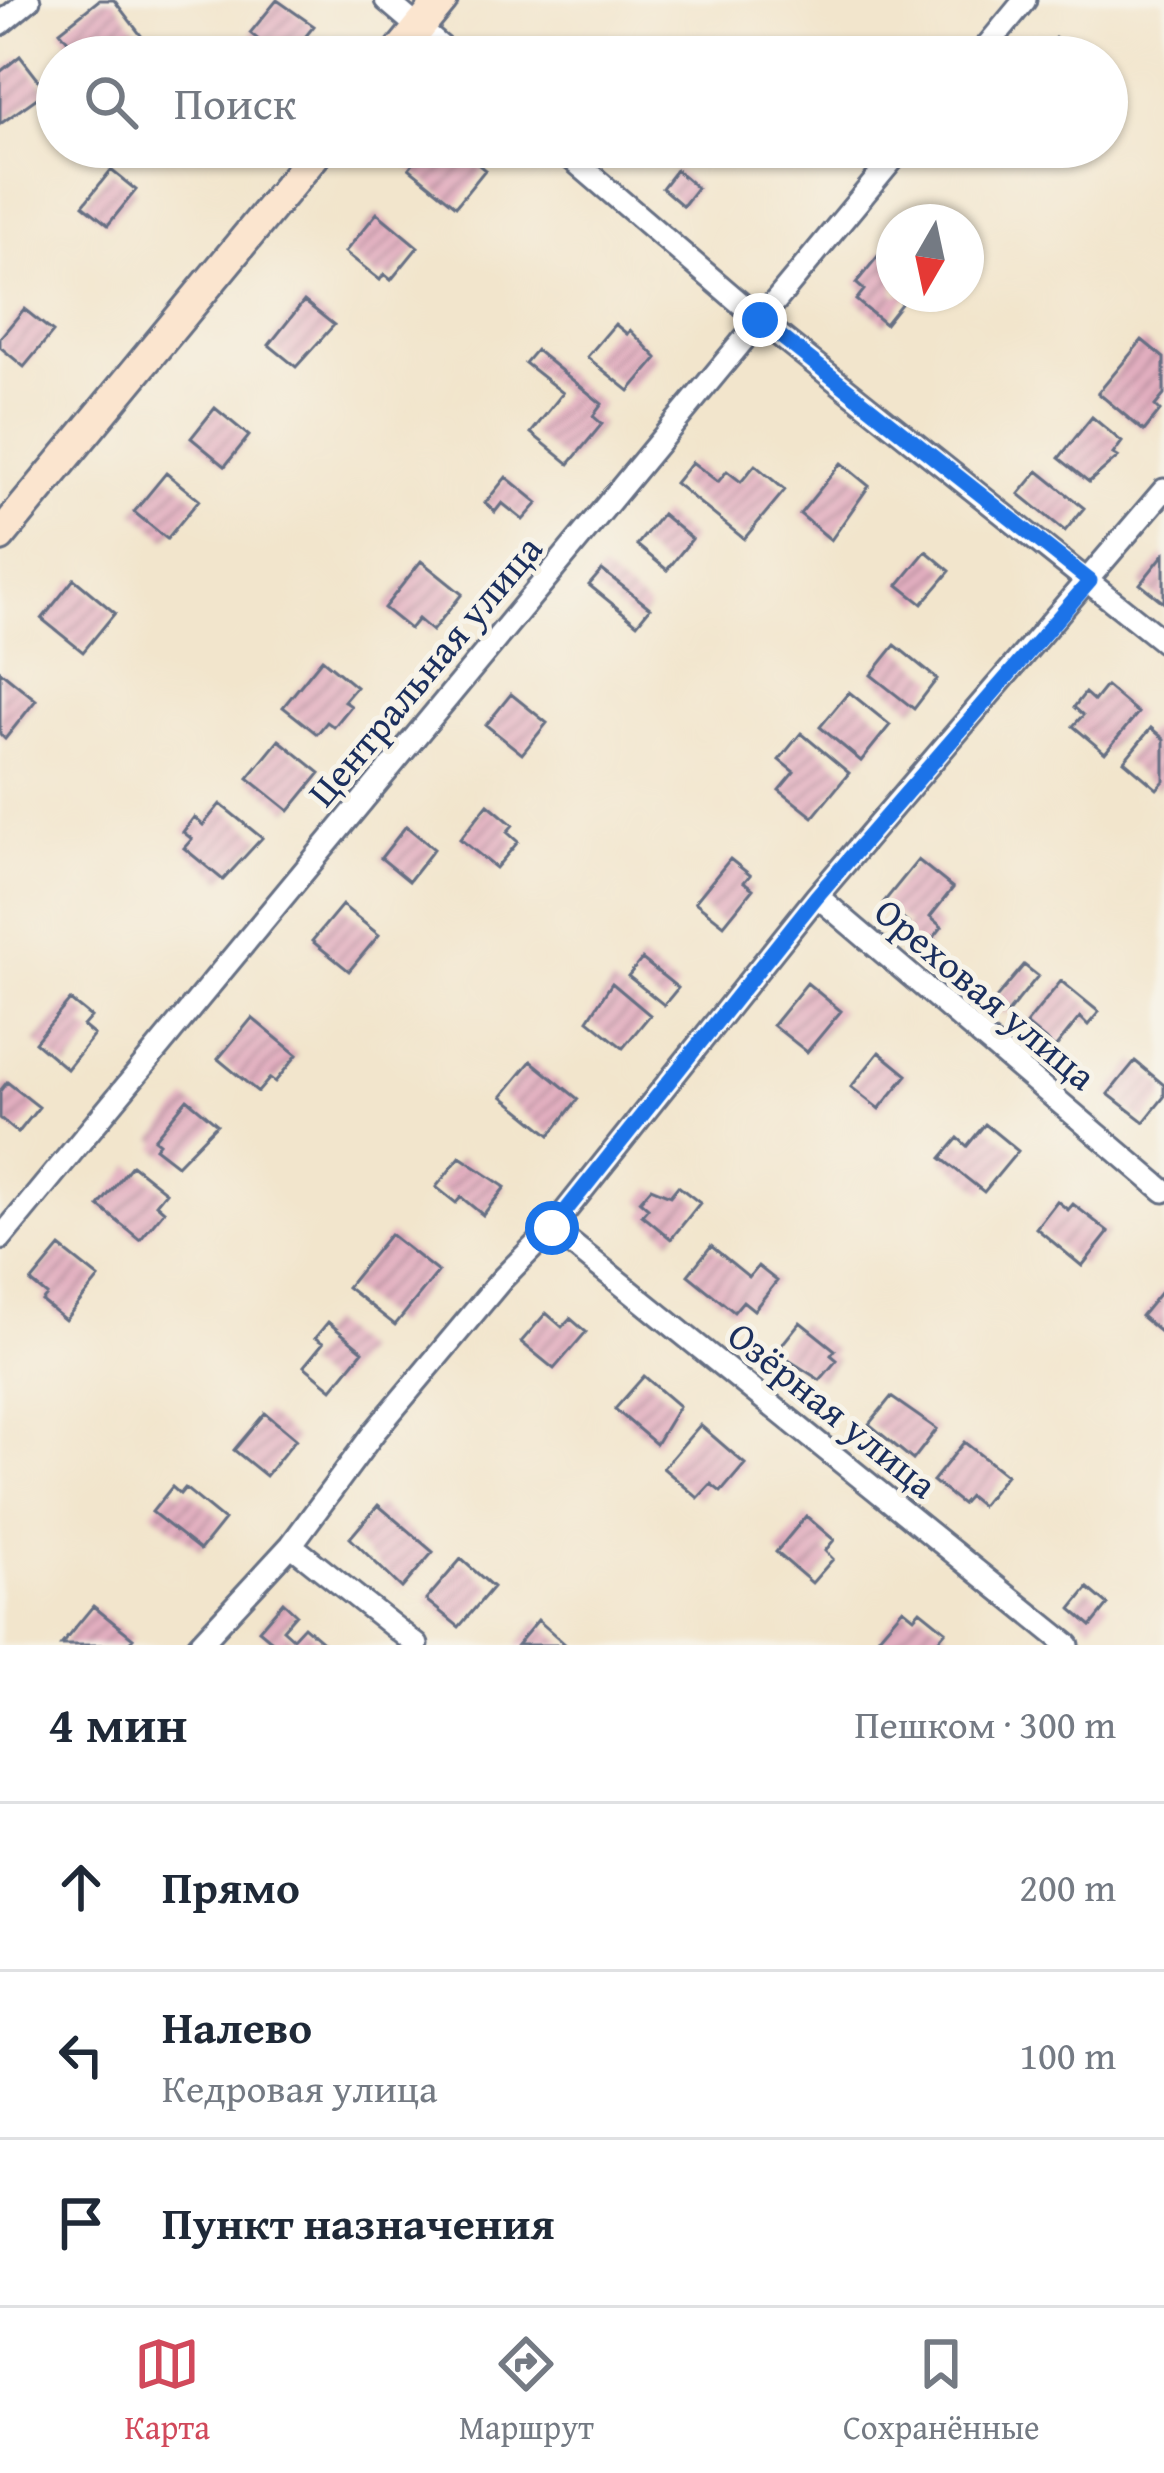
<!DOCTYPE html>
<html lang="ru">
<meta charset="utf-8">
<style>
:root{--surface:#fff;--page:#f6f6f7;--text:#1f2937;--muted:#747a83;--line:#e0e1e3;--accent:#d1495b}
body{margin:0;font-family:"Gentium Book Plus",serif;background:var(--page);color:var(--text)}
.compass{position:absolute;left:876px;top:204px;width:108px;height:108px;border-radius:50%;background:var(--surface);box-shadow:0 3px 9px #0004;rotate:189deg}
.stop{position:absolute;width:36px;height:36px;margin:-27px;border:9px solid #1a73e8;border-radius:50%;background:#fff}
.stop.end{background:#1a73e8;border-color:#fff;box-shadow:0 3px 12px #0008}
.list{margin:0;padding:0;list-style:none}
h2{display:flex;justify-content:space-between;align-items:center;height:156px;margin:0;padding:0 48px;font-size:51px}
h2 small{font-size:39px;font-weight:400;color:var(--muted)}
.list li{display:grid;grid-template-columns:78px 1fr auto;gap:36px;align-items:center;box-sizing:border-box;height:168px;padding:0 48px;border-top:3px solid var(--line)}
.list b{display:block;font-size:45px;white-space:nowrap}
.list p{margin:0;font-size:39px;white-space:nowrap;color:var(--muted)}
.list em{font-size:39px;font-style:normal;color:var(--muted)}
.icon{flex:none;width:66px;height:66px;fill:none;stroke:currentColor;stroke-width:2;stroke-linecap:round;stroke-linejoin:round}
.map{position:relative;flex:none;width:1164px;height:1645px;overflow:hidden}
.search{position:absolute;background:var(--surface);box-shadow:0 3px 9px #0004;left:36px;right:36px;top:36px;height:132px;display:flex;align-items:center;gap:30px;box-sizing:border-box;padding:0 42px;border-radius:66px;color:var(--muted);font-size:45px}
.sheet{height:660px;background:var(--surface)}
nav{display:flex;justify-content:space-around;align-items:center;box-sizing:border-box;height:168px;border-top:3px solid var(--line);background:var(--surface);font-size:33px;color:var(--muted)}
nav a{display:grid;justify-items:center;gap:6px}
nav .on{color:var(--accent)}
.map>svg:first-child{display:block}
</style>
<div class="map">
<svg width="1164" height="1645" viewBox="0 0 1164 1645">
<defs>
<pattern id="building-hatch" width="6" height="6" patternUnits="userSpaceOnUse" patternTransform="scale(3)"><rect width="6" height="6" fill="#e2aebf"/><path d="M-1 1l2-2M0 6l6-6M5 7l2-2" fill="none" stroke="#b68e9e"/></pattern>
</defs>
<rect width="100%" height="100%" fill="#f7f3e8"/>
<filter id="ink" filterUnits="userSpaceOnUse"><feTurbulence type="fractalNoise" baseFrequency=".00833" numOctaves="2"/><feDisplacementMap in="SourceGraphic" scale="24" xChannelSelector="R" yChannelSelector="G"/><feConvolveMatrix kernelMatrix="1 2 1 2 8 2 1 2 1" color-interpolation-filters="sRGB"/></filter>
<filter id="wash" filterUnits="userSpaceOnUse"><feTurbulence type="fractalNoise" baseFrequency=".004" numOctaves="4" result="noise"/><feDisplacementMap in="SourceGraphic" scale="48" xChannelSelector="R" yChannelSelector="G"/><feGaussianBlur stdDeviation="2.7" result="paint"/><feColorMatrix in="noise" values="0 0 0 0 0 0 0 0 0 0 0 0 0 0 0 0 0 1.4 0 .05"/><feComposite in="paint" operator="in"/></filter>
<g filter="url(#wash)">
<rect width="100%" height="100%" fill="#f2e5cc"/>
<g id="blocks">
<path fill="url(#building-hatch)" d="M99,0H114L143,38L135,45L144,57H81L60,31Z
M277,0L314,26L292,53L297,57H280L250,33Z
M1055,38L1076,55L1083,46L1097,57H1040Z
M20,56L47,91L0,124V72Z
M426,147H457L485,170L456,206L409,168Z
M111,170L136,190L108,225L83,205Z
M676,170L697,188L683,206L662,188Z
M377,213L418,247L391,280L384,274L380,280L345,252Z
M882,251L894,260V294H909L885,324L856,300L864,290L856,283Z
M304,301L334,325L296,367L269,345Z
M24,309L53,332L24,367L0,347V338Z
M615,324L627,334L630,330L657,358L629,391L587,357Z
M1142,340L1164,358V395L1155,406L1160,411L1144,431L1098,393Z
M536,350L602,404L593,416L602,424L569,464L531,433L563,393L525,363Z
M215,408L249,436L225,466L191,438Z
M1092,417L1122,442L1113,454L1118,457L1089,482L1059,458Z
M692,462L718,482L727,471L741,482L755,465L785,490L744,539L675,483Z
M841,463L869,486L831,540L800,514Z
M1038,471L1084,508L1065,531L1019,494Z
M166,473L199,500L167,539L134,512Z
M506,477L538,503L523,520L502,503L495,512L485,503Z
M662,514L692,539L667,570L637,545Z
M926,551L950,571L922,604L898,585Z
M1164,554V603L1140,584Z
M421,561L462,594L432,631L418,619L410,629L384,608Z
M602,570L650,608L637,624L589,585Z
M74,579L115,613L83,652L42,619Z
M895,645L937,679L914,709L871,675Z
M322,659L356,687L344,701L351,706L334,727L327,722L317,734L283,707Z
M0,671L36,700L5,739L0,734Z
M1106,686L1138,713L1105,753L1073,726L1083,715L1074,707L1085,693L1094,701Z
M849,692L890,725L861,761L820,727Z
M511,694L547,723L522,754L486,725Z
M1151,728L1164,739V781L1157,789L1124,761Z
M801,733L849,773L813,817L779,790L794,772L779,760Z
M279,740L320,773L289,811L248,778Z
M220,804L262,838L223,880L184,848L192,839L183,832L194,817L203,825Z
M488,804L513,825L507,832L518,842L496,868L460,839Z
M406,826L434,849L409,881L381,858Z
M730,859L750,875L744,882L753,889L724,925L695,902Z
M918,860L953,888L930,917L942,927L924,950L902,932L909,924L883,903Z
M342,905L379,935L349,971L312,941Z
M642,959L678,988L664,1005L628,976Z
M1024,965L1038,976L1006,1015L992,1003Z
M1061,981L1099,1012L1088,1025L1080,1017L1055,1048L1026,1024Z
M612,983L650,1015L623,1048L588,1020Z
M807,983L841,1011L807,1052L773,1025Z
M70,1000L91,1017L83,1026L94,1035L67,1069L35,1042Z
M252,1018L297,1055L275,1082L270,1078L258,1092L218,1059Z
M879,1052L907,1075L879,1109L851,1087Z
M531,1061L578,1099L550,1135L502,1096Z
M1135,1061L1164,1085V1097L1144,1122L1108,1094Z
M7,1082L39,1107L18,1133L0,1118V1091Z
M187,1099L217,1124L177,1165L155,1148L159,1143L154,1139Z
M985,1124L1018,1151L984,1192L941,1158L958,1138L967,1146Z
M460,1157L505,1187L483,1215L461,1197L456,1203L436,1187Z
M132,1165L166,1192L156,1204L164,1211L140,1240L99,1206Z
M678,1186L700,1203L671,1239L642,1215L648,1208L640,1201L651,1188L670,1196Z
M1057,1201L1068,1210L1073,1204L1109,1232L1082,1266L1036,1228Z
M390,1234L438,1272L395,1325L347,1287Z
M711,1246L749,1277L758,1266L777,1281L754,1310L743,1301L734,1312L688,1275Z
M60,1247L99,1278L65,1320L42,1301L47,1295L31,1282Z
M1164,1288V1335L1141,1316Z
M546,1313L562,1327L570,1318L586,1332L554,1369L521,1342Z
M328,1322L363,1351L332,1389L304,1366L323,1343L315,1338Z
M800,1322L835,1350L831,1355L837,1360L820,1380L776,1352Z
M644,1376L679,1406L656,1444L615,1409Z
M891,1397L937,1429L913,1460L869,1424Z
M265,1413L296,1439L266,1476L234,1450Z
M700,1425L745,1464L721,1492L711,1484L698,1498L663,1468Z
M964,1442L1006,1475L981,1506L969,1496L962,1504L933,1481Z
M172,1487L180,1494L185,1488L224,1520L200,1550L152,1512Z
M378,1505L433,1552L402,1588L350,1538Z
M806,1516L834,1540L825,1551L833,1559L812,1583L776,1552Z
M461,1559L493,1587L459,1627L426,1600Z
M1088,1588L1108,1605L1091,1626L1071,1609Z
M283,1602L296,1614L283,1629L293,1638L304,1626L326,1645H277L259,1630Z
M93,1606L133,1638L127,1645H61Z
M903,1608L914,1617L920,1610L946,1631L934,1645H889L879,1636Z
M538,1620L566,1645H517Z"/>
</g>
</g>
<g filter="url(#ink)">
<use href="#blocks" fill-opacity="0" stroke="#666f84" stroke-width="3"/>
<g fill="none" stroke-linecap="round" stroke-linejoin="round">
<g stroke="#666f84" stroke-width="27">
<path id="street" d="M386,0L453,57
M0,24L29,0
M978,57L1025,0
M558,147L760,320L1164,642
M817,896L1164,1191
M552,1228L1068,1645
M0,1239L903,147
M291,1545L417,1645
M199,1645L291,1545L375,1431L502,1279L552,1228L817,896L1164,490"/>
</g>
<g stroke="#666f84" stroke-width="36">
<path id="secondary" d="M395,57L442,0
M0,536L321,147"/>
</g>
<use href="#street" stroke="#fff" stroke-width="21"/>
<use href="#secondary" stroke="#fbe5cf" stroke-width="30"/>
</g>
</g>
<g fill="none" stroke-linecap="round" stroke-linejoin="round" filter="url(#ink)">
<path stroke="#1a73e8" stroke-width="15" d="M552,1228L817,896L1090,581L760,320"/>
</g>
<g text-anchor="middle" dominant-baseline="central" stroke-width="10" stroke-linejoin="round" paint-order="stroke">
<g font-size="39" fill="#1b2f5e" stroke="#f7f3e8">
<text transform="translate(424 670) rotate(-50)">Центральная улица</text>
<text transform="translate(986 993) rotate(40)">Ореховая улица</text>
<text transform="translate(833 1409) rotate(39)">Озёрная улица</text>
</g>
</g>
</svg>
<svg class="compass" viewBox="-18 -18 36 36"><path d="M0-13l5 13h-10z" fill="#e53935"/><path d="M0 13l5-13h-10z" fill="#747a83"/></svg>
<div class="stop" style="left:552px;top:1228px"></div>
<div class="stop end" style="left:760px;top:320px"></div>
<div class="search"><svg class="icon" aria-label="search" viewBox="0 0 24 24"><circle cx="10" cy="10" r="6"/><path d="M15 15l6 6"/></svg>Поиск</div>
</div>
<section class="sheet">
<h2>4 мин<small>Пешком · 300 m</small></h2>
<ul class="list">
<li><svg class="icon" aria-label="ahead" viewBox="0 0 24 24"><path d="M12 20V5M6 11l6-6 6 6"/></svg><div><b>Прямо</b></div><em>200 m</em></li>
<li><svg class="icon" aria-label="left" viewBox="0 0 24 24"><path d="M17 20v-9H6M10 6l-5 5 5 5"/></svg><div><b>Налево</b><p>Кедровая улица</p></div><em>100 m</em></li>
<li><svg class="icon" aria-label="arrive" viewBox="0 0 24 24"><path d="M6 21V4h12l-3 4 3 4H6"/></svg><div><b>Пункт назначения</b></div></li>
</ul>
</section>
<nav>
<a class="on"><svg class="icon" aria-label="map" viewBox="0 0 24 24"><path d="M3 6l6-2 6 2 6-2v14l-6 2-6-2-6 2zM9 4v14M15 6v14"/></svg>Карта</a>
<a><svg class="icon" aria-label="directions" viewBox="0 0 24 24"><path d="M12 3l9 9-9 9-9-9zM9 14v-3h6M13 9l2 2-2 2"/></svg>Маршрут</a>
<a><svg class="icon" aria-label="saved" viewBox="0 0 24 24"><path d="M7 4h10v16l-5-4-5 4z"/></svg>Сохранённые</a>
</nav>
